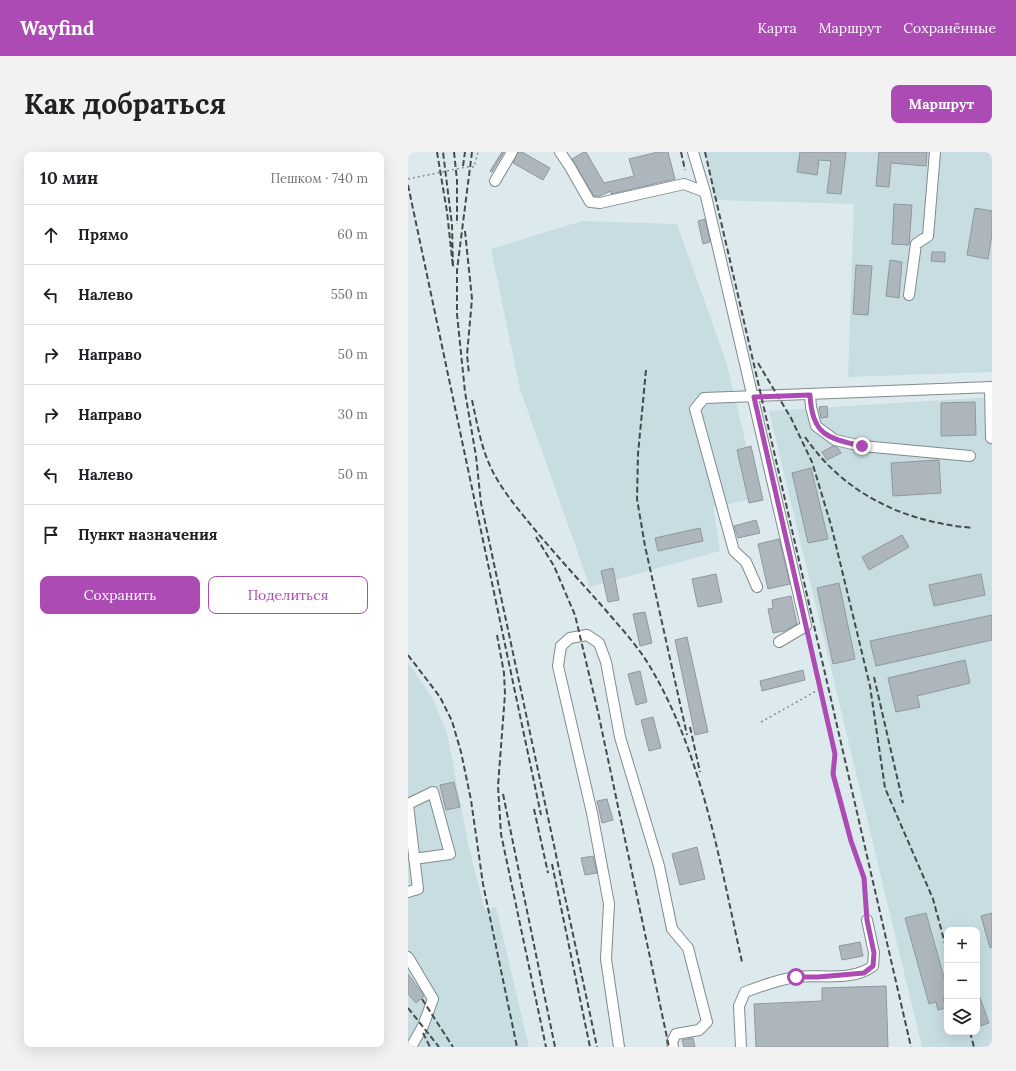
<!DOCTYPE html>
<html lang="ru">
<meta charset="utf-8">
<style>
:root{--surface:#fff;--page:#f2f2f2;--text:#202124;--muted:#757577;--line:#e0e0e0;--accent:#ab4bb3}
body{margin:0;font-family:Lora,serif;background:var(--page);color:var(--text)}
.controls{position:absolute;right:12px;bottom:12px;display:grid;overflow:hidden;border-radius:8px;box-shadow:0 4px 16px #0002}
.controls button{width:36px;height:36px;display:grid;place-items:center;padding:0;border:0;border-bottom:1px solid var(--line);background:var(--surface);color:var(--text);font:20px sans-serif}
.stop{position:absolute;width:12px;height:12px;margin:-9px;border:3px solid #ab4bb3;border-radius:50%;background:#fff}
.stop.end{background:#ab4bb3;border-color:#fff;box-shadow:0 1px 4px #0008}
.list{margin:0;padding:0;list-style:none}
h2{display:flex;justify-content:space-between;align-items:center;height:52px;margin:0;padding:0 16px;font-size:17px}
h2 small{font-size:13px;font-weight:400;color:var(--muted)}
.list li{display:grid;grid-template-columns:26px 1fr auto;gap:12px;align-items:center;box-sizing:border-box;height:60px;padding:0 16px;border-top:1px solid var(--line)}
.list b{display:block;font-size:15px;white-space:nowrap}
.list em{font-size:13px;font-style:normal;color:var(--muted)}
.actions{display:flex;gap:8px;padding:12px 16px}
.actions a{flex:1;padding:9px 0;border:1px solid var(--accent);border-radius:8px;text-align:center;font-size:14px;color:var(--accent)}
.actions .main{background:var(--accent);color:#fff}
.icon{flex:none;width:22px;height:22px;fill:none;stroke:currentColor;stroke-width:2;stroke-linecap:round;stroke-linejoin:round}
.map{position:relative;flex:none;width:584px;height:895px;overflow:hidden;border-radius:8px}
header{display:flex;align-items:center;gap:24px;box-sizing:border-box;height:56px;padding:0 20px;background:var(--accent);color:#fff}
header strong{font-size:19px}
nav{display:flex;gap:22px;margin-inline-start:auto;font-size:14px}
.intro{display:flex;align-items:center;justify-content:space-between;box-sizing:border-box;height:96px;padding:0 24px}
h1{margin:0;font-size:28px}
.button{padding:10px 18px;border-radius:8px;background:var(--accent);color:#fff;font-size:14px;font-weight:700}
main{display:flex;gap:24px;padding:0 24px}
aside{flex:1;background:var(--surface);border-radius:8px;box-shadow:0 4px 16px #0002}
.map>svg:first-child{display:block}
</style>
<header>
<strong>Wayfind</strong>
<nav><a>Карта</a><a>Маршрут</a><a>Сохранённые</a></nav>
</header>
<div class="intro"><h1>Как добраться</h1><a class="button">Маршрут</a></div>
<main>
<aside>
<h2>10 мин<small>Пешком · 740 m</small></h2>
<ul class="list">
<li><svg class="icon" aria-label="ahead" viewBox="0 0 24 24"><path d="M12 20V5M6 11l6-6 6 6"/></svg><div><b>Прямо</b></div><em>60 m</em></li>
<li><svg class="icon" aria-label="left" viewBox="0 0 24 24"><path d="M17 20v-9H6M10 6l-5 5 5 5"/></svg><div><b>Налево</b></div><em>550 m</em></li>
<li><svg class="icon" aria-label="right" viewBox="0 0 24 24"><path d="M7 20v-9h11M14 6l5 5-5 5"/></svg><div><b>Направо</b></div><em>50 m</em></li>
<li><svg class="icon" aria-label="right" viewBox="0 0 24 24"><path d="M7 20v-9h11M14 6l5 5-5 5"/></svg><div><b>Направо</b></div><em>30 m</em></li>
<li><svg class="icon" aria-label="left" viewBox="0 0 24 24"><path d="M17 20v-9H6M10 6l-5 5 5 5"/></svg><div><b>Налево</b></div><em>50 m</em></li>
<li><svg class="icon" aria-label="arrive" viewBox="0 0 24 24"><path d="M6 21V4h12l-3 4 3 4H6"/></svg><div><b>Пункт назначения</b></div></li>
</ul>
<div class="actions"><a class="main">Сохранить</a><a>Поделиться</a></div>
</aside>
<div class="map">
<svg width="584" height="895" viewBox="0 0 584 895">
<rect width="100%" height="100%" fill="#ddeaed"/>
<path fill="#c7dde1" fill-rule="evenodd" d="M297,0H584V220L440,225L446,52L307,48Z
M174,69L269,72L318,209L351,346L305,355L312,399L182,435L112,237L83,97Z
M584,245V895H514L361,259ZM539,778H569V880H539Z
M0,511L24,545L39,581L61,696L77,758L88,755L121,895H0Z"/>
<path fill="#acb6bc" stroke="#8e989e" d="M94,0H96L84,20L82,19Z
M110,0H114L142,16L135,28L105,11Z
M176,0H178L196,31L226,24L221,7L250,0H260L267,27L203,42V39L192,44H186L164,7Z
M392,0H438L433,42L419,41L423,9L411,8L409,23L389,20Z
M471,0H519L518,14L483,11L481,35L468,34Z
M486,52L504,53L501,93L484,92Z
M567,56L584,59V82L580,107L559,103Z
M297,67L302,90L295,92L290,69Z
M524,100H537V110L523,109Z
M482,108L494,110L491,146L478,144Z
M448,113L464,114L460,163L445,162Z
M567,250L568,283L533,284V251Z
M419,254L420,265L413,266L411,255Z
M343,294L355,348L341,351L329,298Z
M425,294L429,295L433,301L419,308L414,300Z
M531,308L533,341L485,344L483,311Z
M403,316L420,387L400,391L384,321Z
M348,368L352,381L330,386L326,374Z
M292,376L295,389L250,399L247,386Z
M494,383L501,395L461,418L454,405Z
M371,387L382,432L360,437L350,392Z
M205,416L211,448L200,450L193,419Z
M308,422L314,450L290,455L284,427Z
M573,422L577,443L526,454L521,433Z
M431,431L447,507L425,512L409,436Z
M383,444L389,472L376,479L365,481L360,457L365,456L364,448Z
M237,460L244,491L232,494L225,462Z
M584,463V488L468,514L462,489Z
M279,485L300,580L287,583L267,488Z
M557,508L562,531L509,544L512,555L488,560L480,526Z
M395,518L397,528L354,539L352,529Z
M232,519L239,550L228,553L220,522Z
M245,565L253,596L241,599L233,568Z
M46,630L52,655L38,658L32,633Z
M199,647L205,668L194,671L189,649Z
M289,695L297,727L272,733L264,702Z
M185,704L189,721L177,723L173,706Z
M518,761L539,836V845L535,846L538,856L530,858L528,850L521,852L497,766Z
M584,761V795L582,796L573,764Z
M452,790L455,804L434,808L431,794Z
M0,822L16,844L8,851L0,842Z
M478,834L480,895H348L346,852L414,849V836Z
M569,837L581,871L569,875Z
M285,886L287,895H276L274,888Z"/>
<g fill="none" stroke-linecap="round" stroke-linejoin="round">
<g stroke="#7f8b8d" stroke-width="12">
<path id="minor" d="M152,0L162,15L182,50L192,51L276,32L297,40L398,474L371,490
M285,0L297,40
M87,29L104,0
M501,143L508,92L520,84L527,0
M582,236L583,286
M402,243L403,255L408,274L427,288L454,294L562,304
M349,435L338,410L326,399L287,257L296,246L584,235
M0,652L25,640L42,702L6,707
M0,653L10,737L0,740
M0,805L25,847L15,874L3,895
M211,895L198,807L201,752L184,661L150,514L153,494L162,486L179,483L191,491L198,510L212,585L251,714L264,777L280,796L299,870L291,878L268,882L264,890L265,895
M333,895L331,854L337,840C353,834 370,828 387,825C412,822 444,830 465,814L466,801L459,768"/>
</g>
<path stroke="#848d8f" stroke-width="1.5" stroke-dasharray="2 3" stroke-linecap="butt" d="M0,27L58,15H66L70,0
M400,482L427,602L425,622L443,689L456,726L459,760
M353,570L412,537"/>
<use href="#minor" stroke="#fff" stroke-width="10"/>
<path stroke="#454b4c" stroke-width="2" stroke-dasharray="6 3" stroke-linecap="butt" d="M29,0L39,60L45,115L44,73L35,0
M46,0L49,28V72
M64,0L49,118V162L57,240L68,304L73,351L189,895
M273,0L277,18
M297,0L503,895
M55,14L57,0
M0,33L133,663
M57,79L64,147L59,203L61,222
M350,211L383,266L404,310L423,373L462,534L477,636L525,747L539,799
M238,218L230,302L229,347L237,394L279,583
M64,248C69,271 73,295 83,316C93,337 109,356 123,373C146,401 171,428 195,455C212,475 231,495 244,518C295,606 312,711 334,810
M397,285C437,343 497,370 565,376
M128,385L146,414L167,463L190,560L261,895
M89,483L96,521L97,542L90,634L93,682L138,895
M0,503L32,545L44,569L53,600L63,648L75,732L109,895
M466,525L495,651
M282,575L292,620
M95,642L147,895
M126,657L140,721
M144,712L182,895
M14,847L45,895
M0,856L31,895
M562,880L566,895
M15,881L22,895"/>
</g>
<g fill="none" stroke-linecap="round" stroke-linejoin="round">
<path stroke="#ab4bb3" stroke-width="5" d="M388,825H410L456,821L465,814L466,801L459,768L456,726L443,689L425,622L427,602L346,245L402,243C404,283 419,286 454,294"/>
</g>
</svg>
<div class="controls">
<button>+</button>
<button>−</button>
<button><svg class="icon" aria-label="layers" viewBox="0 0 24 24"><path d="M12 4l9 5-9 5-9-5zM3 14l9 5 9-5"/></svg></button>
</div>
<div class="stop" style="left:388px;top:825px"></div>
<div class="stop end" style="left:454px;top:294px"></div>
</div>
</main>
